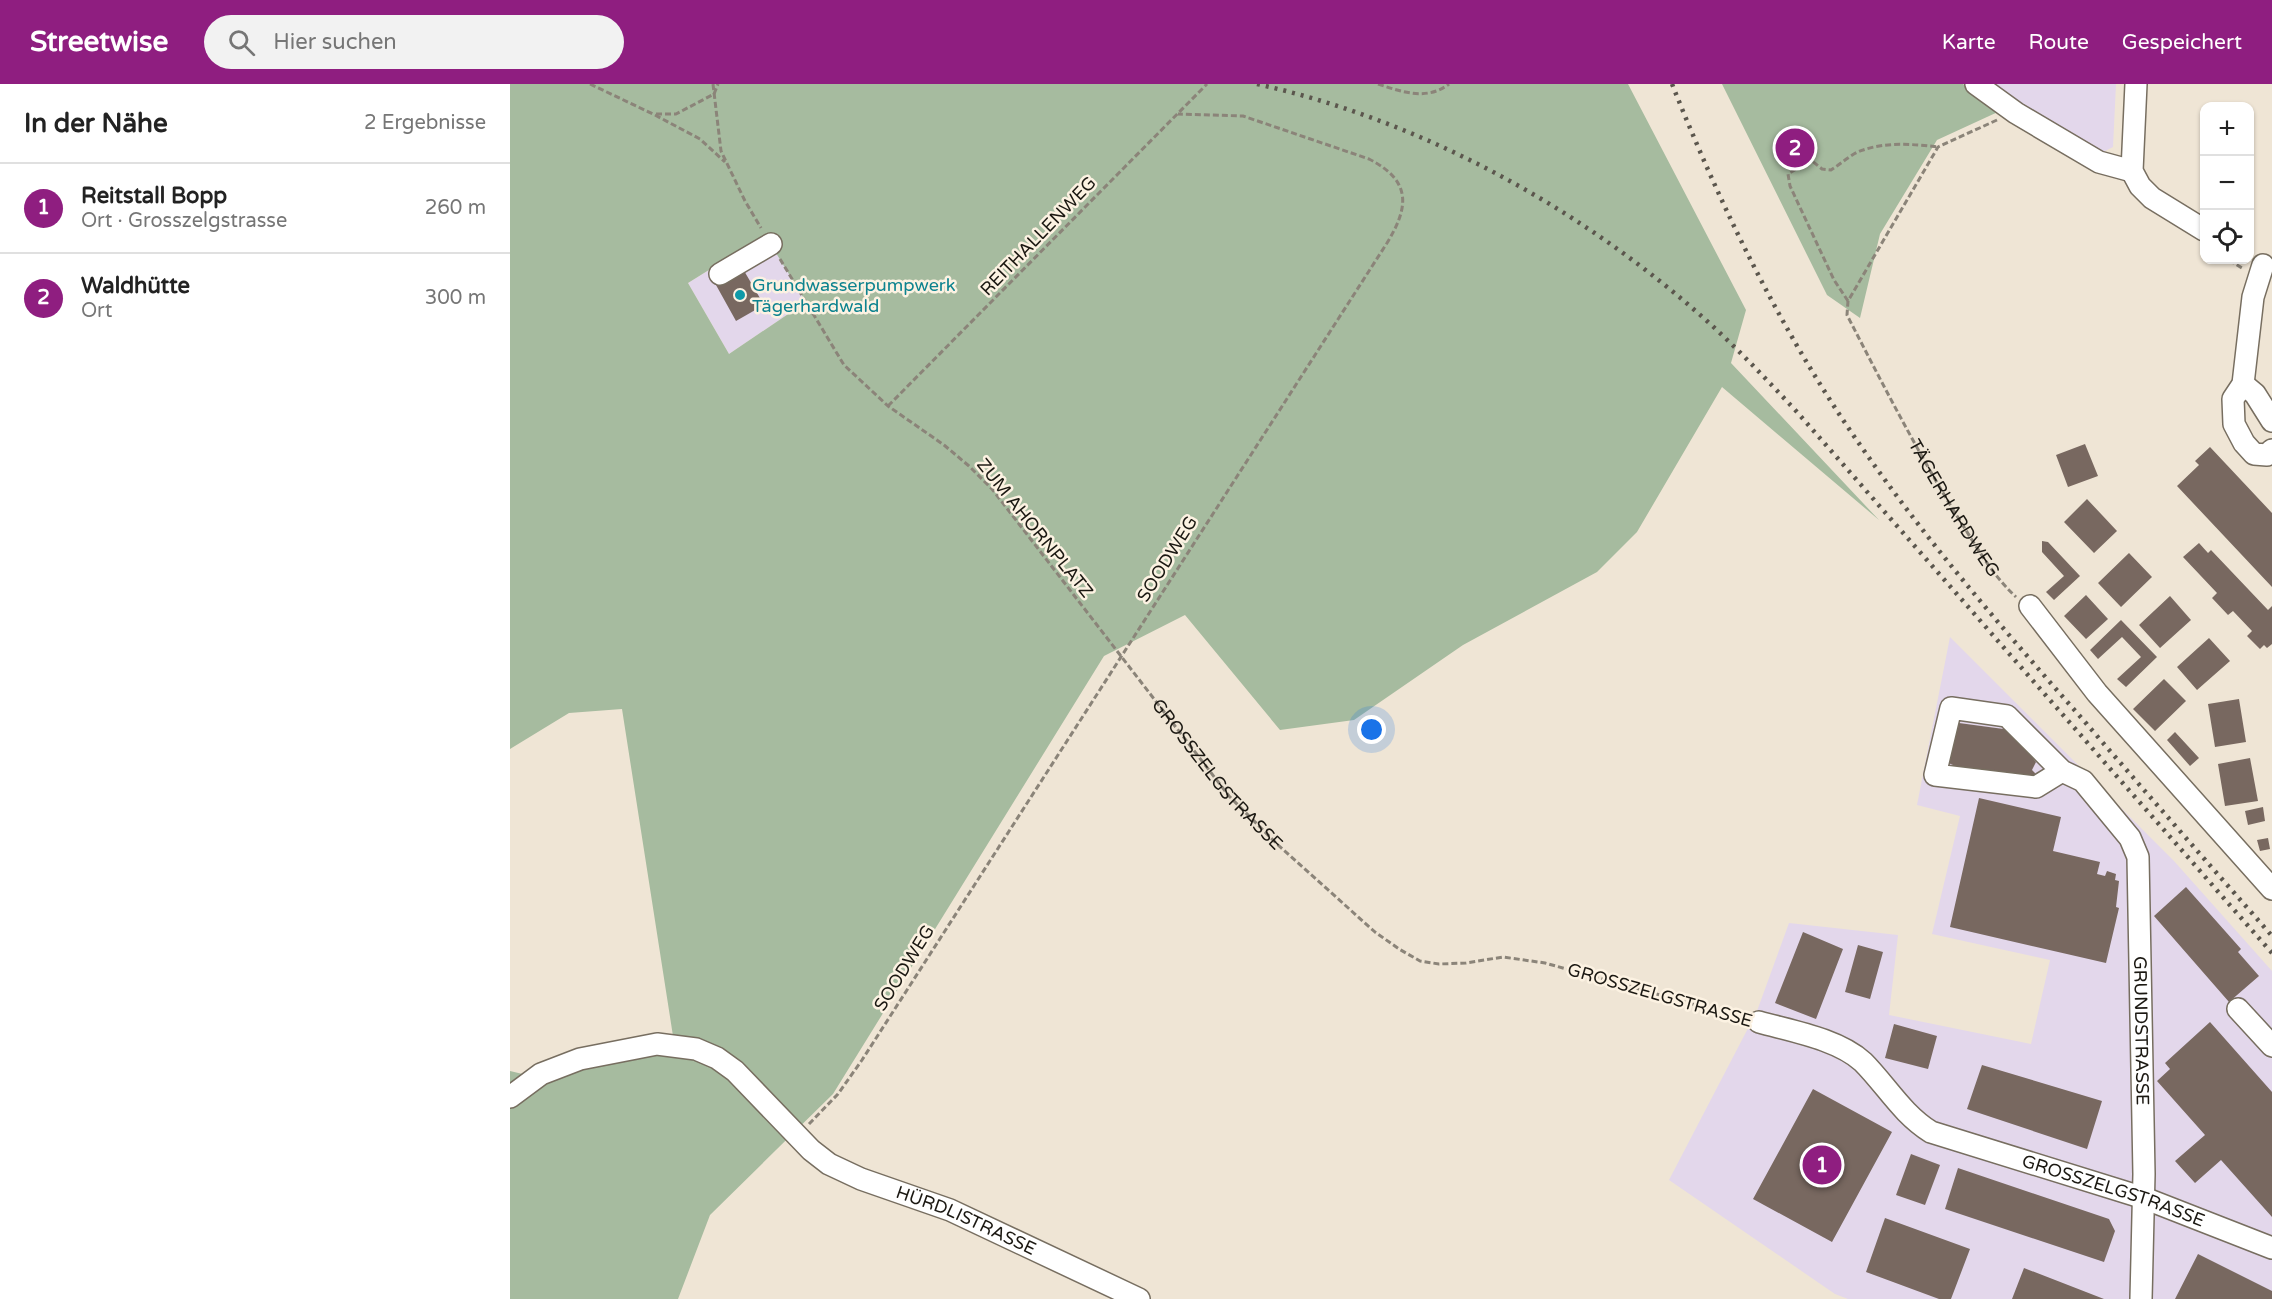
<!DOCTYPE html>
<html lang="de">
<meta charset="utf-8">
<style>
:root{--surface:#fff;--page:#f2f2f2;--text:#222;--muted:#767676;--line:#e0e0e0;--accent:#8f1e80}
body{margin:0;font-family:"Varela Round",sans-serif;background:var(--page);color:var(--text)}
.controls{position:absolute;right:18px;top:18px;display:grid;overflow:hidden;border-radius:12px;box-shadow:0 2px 4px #0004}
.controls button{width:54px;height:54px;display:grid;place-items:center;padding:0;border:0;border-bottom:2px solid var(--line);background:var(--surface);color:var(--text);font:30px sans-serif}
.you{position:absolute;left:862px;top:646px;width:21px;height:21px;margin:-15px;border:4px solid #fff;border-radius:50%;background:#1a73e8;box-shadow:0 0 0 9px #1a73e833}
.badge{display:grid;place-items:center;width:39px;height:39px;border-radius:50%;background:var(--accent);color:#fff;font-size:20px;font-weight:700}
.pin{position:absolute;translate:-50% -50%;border:3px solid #fff;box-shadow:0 2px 6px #0006}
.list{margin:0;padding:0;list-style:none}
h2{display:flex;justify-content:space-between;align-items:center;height:78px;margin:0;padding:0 24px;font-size:26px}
h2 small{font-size:20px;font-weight:400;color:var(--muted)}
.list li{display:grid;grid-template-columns:39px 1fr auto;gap:18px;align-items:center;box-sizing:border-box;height:90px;padding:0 24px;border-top:2px solid var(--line)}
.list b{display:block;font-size:22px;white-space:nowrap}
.list p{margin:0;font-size:20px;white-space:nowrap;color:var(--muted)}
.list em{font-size:20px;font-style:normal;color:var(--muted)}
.icon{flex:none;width:33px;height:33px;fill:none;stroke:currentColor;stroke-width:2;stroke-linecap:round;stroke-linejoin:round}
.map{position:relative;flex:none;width:1762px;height:1215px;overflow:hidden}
header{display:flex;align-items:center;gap:36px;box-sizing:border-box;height:84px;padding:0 30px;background:var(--accent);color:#fff}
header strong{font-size:28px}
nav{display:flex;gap:33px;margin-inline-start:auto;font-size:21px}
.search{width:420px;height:54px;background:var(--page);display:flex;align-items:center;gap:15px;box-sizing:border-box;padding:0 21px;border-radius:33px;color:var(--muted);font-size:22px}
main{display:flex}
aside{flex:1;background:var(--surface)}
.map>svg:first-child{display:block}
</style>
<header>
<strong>Streetwise</strong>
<div class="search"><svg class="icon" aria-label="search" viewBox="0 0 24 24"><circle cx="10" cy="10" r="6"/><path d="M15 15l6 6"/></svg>Hier suchen</div>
<nav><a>Karte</a><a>Route</a><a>Gespeichert</a></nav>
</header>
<main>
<aside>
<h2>In der Nähe<small>2 Ergebnisse</small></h2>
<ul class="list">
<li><span class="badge">1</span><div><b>Reitstall Bopp</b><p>Ort · Grosszelgstrasse</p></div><em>260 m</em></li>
<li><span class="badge">2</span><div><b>Waldhütte</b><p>Ort</p></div><em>300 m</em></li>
</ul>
</aside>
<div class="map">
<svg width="1762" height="1215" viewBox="0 0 1762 1215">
<rect width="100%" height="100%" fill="#efe5d5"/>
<path fill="#e3d7eb" d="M1477,0H1606L1603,63L1593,68Z
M256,151L296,218L219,270L178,199Z
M1440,553L1664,777L1762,887V1215H1338L1325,1210L1159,1096L1247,927L1279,839L1388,851L1379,931L1521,960L1540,876L1422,850L1450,732L1407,721Z"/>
<path fill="#a6bb9f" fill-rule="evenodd" d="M0,0H1118L1236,226L1221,279L1369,436L1212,303L1127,448L1087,488L953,561L844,636L770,646L675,531L594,572L323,1010L200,1131L168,1215H0V987L21,992L163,952L112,625L59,629L0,665ZM255,151L296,218L219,270L178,199Z
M1212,0H1453L1490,27L1427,56L1370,150L1350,234L1317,211Z"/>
<path fill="#786860" d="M1290,48L1300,71L1281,80L1270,58Z
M233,185L254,221L226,237L206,201Z
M1575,360L1588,392L1558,403L1546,371Z
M1700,363L1762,429V503L1667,402L1689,381L1685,377Z
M1577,415L1607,447L1584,469L1554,438Z
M1532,457L1538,458L1570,492L1544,516L1536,508L1554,492L1532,468Z
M1689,459L1698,469L1701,466L1758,526L1762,522V560L1757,564L1754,561L1750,565L1737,552L1742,547L1723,527L1718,531L1702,514L1707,509L1673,473Z
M1619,469L1642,493L1611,523L1588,499Z
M1576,511L1598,535L1576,555L1554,532Z
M1660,512L1681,536L1650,564L1629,541Z
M1611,536L1647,573L1616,603L1607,595L1631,573L1612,553L1588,575L1580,566Z
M1699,554L1720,577L1687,606L1667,583Z
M1654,595L1676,617L1645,647L1623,625Z
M1729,615L1736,658L1705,663L1698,620Z
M1449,639L1501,646L1526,678L1522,686L1525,689L1524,698L1443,684V681L1434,677L1440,641L1448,644Z
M1665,648L1689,674L1680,682L1657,656Z
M1740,674L1748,717L1715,722L1708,680Z
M1469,714L1551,733L1543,767L1590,778L1587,790L1595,792L1597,787L1606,790L1605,796L1609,797L1606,823L1609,824L1596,879L1440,843Z
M1753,723L1755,737L1738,741L1735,727Z
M1758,754L1760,765L1750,767L1747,756Z
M1676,803L1731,865L1728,868L1749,892L1719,918L1644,832Z
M1293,848L1333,865L1306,935L1265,919Z
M1348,861L1373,868L1360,915L1335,908Z
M1700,938L1762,1008V1133L1711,1076L1685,1099L1665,1077L1695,1051L1647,997L1660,985L1655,979Z
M1384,940L1427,952L1418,985L1375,974Z
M1472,981L1592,1017L1577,1065L1457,1025Z
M1303,1005L1382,1048L1322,1158L1243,1115Z
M1401,1070L1430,1081L1415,1121L1386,1111Z
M1448,1084L1599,1135L1605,1147L1594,1178L1435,1125Z
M1375,1134L1460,1165L1441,1215H1429L1356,1188Z
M1688,1170L1762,1207V1215H1665Z
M1514,1184L1594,1215H1502Z"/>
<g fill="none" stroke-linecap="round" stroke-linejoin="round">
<g stroke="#776e60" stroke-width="24">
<g id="minor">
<path d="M1466,0L1506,29L1589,78L1622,87"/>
<path d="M1626,0L1622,87L1630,102L1642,114L1694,146"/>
<path d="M1753,181L1743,213L1733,300L1723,315L1724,340L1734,359L1744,370L1757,371L1762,366"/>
<path d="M210,190L261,160"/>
<path d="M1733,300L1745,310L1762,337"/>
<path d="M1520,522L1587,609L1762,805"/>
<path id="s3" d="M1552,687L1526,703L1425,691L1441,624L1497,632L1552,687L1573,697L1620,754L1628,773L1634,1090L1631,1215"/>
<path d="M1728,925L1762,962"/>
<path id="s4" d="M1249,938C1281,947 1328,955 1353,978C1376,1001 1392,1030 1421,1048L1634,1114L1762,1164"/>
<path id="s5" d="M0,1013L31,990L70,975L147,960L186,965L207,974L225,987L301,1066L319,1080L351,1095L440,1126L629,1215"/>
</g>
</g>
<g stroke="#8b8479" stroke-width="3" stroke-dasharray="6 3" stroke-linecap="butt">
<path d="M80,0L145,31L190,55L215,78"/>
<path d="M203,0L211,67L235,117L251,144"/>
<path d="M868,0C892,8 917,17 939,0"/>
<path d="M146,30H166L204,10L208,0"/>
<path id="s1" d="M1487,36L1428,63L1338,217L1337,231C1372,299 1407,367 1447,432C1465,460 1481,490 1506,513"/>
<path id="s2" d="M270,175L334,281L378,322L434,361L459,382L482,405L719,712L768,761L865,848L889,865L910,877L929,880L956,879L993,873L1035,879L1233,934"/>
<path d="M1719,176L1732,184"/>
<path d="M1338,217L1324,196L1280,102L1278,90L1301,76L1312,85L1321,86C1331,80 1342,69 1353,66C1376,58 1404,60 1428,63"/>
<path d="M378,322L697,0"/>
<path d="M299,1040L328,1010L352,976L877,159C899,123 902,97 859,75L733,32L668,30"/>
</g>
<use href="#minor" stroke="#fff" stroke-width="21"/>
<path stroke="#5b564d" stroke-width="4.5" stroke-dasharray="3 6" stroke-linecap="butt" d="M747,0C913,37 1071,124 1197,237C1229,266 1258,297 1287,328L1762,869
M1162,0C1213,128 1275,255 1355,368C1420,461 1493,545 1568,630C1632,704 1697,778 1762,852"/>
</g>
<circle fill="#0f9aa8" stroke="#fcf2e2" stroke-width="2" cx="230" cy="211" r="6"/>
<g text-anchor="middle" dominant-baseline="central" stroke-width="5" stroke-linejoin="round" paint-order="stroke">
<g font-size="18" fill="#1b1812" stroke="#fcf2e2">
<text transform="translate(528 152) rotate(-46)">REITHALLENWEG</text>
<text stroke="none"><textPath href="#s1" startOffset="478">TÄGERHARDWEG</textPath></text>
<text transform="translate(525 444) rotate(51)">ZUM AHORNPLATZ</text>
<text transform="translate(657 475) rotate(-58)">SOODWEG</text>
<text stroke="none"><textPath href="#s2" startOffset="681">GROSSZELGSTRASSE</textPath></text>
<text transform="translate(394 884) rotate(-58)">SOODWEG</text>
<text transform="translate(1150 911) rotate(16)">GROSSZELGSTRASSE</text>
<text stroke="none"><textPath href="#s3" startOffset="627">GRUNDSTRASSE</textPath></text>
<text stroke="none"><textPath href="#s4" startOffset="402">GROSSZELGSTRASSE</textPath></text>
<text stroke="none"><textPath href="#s5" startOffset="524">HÜRDLISTRASSE</textPath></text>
</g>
<g font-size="18" fill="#0d838f" stroke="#fcf2e2" text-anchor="start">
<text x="242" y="201">Grundwasserpumpwerk<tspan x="242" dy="21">Tägerhardwald</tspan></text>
</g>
</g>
</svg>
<div class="controls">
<button>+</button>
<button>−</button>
<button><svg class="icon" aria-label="locate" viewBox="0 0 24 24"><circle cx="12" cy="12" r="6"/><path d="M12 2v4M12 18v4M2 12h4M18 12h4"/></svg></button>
</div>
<div class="you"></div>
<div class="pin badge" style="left:1312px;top:1081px">1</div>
<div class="pin badge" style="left:1285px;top:64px">2</div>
</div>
</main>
